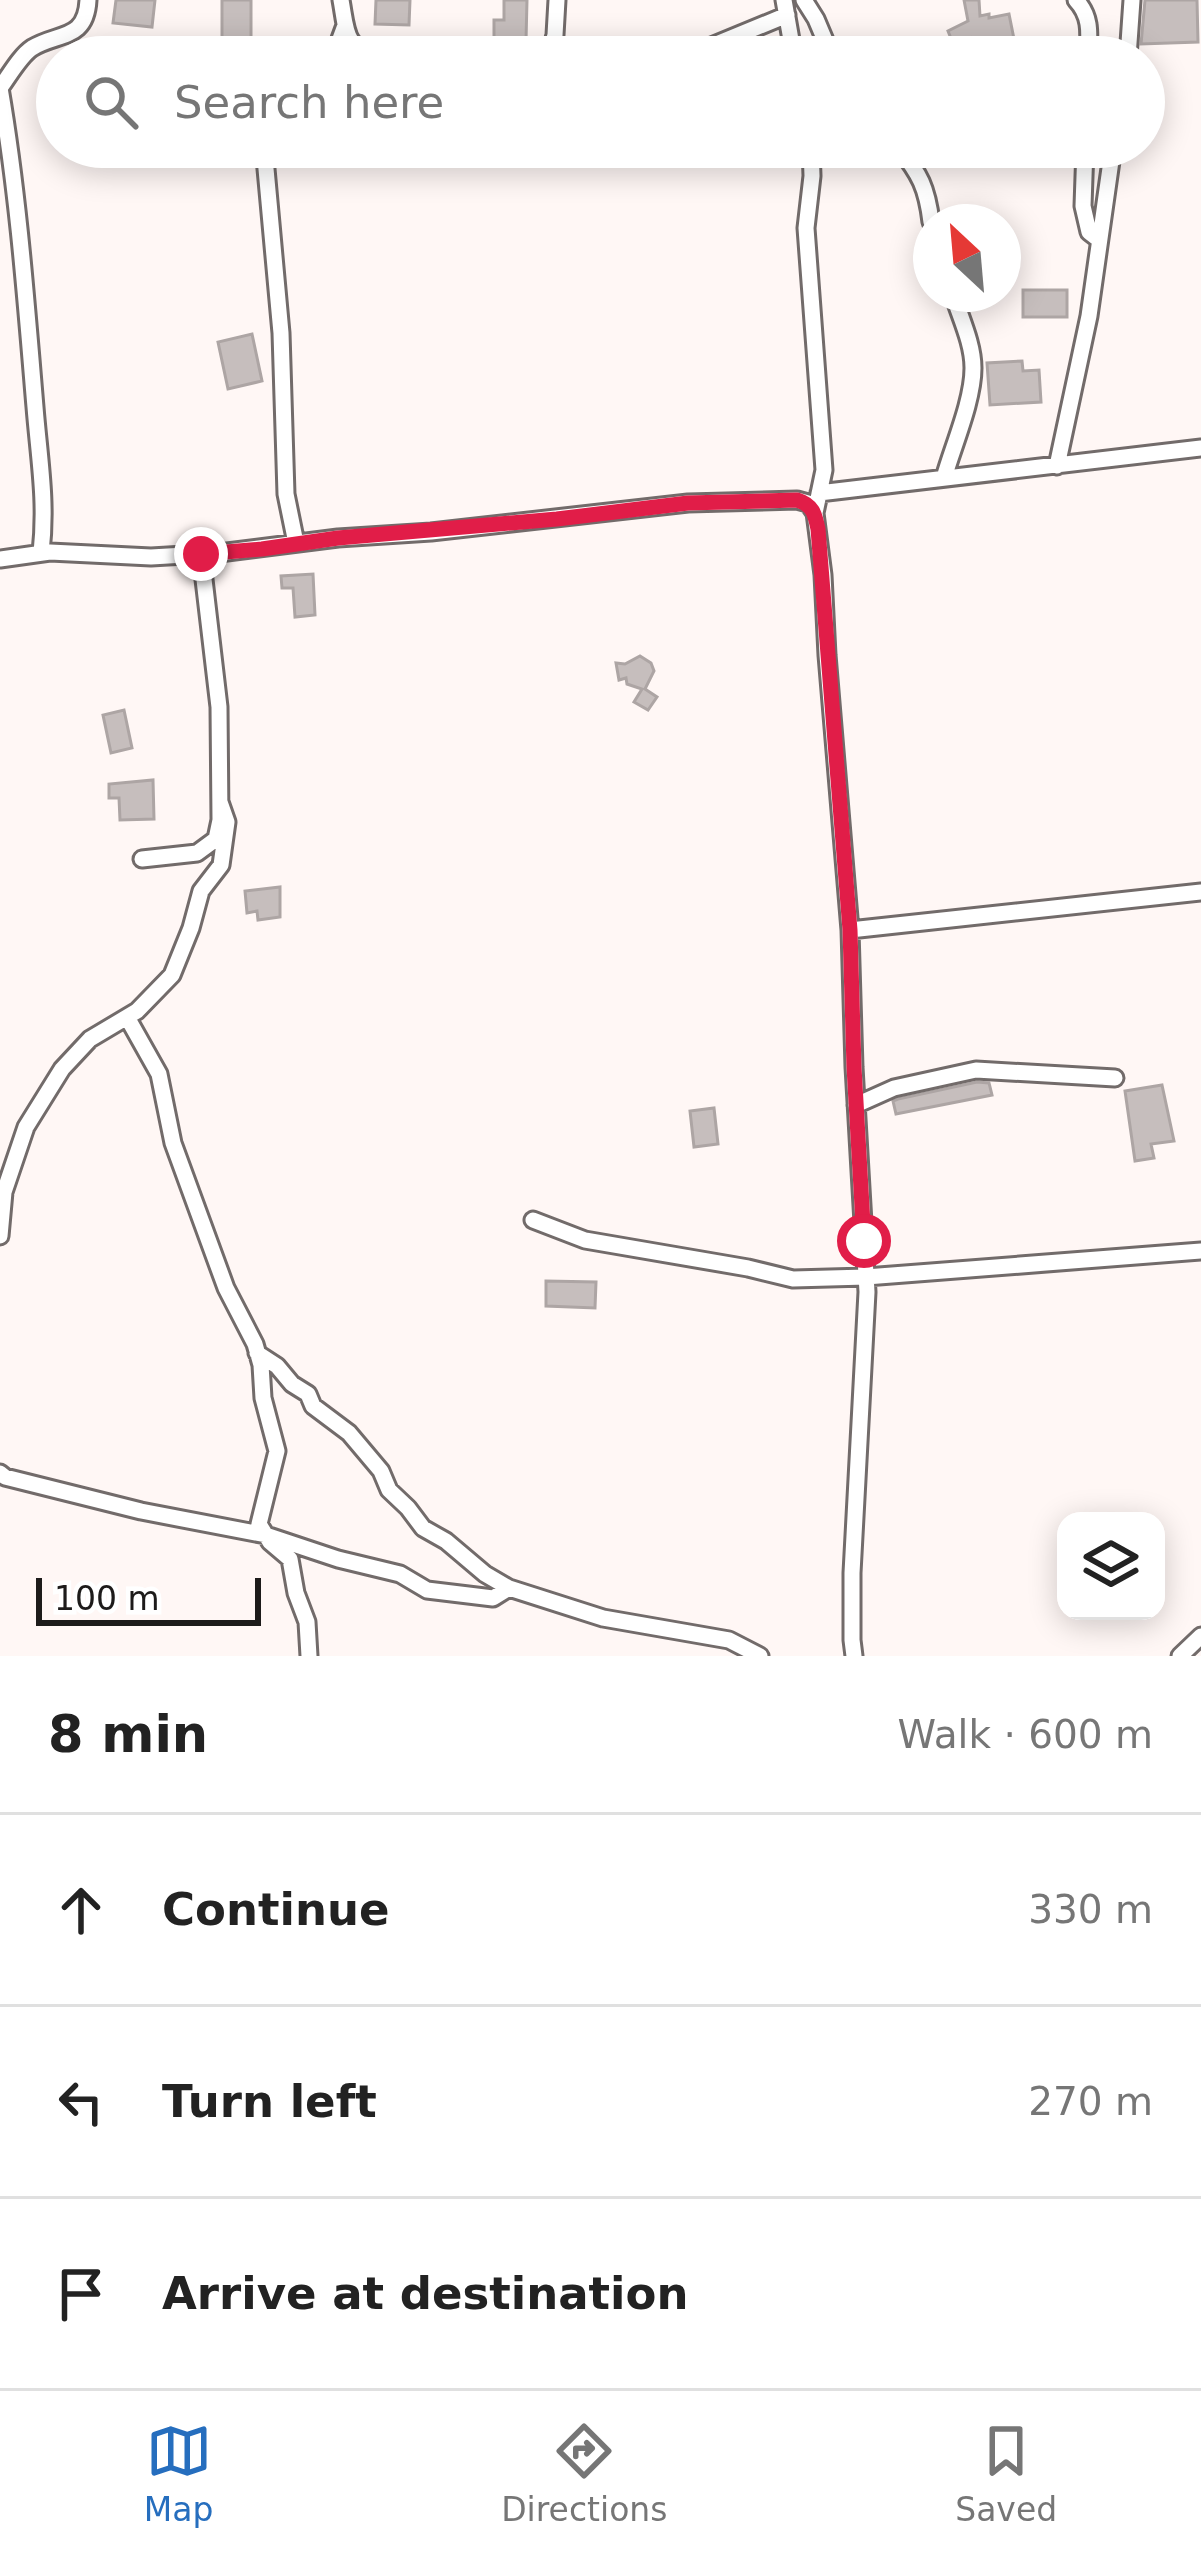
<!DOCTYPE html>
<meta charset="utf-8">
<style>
:root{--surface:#fff;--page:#f6f6f6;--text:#222;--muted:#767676;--line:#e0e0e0;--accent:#266ebe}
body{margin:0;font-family:"DejaVu Sans",sans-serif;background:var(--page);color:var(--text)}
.controls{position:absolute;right:36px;bottom:36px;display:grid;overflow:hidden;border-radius:24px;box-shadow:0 6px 30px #0003}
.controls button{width:108px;height:108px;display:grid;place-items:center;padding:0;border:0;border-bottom:3px solid var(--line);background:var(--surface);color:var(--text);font:60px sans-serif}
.compass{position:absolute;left:913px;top:204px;width:108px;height:108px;border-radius:50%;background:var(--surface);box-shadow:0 6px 30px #0003;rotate:334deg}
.scale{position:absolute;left:36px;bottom:30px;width:225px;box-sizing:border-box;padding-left:12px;border:6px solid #1d1b1a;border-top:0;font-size:33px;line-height:42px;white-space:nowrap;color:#1d1b1a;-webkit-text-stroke:9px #fff;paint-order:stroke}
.stop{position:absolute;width:36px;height:36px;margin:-27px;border:9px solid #e11d48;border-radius:50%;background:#fff}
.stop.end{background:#e11d48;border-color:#fff;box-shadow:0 3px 12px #0008}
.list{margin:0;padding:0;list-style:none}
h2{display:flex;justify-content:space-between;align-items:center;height:156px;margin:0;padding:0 48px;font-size:51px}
h2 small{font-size:39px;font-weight:400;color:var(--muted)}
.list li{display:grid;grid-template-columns:78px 1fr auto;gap:36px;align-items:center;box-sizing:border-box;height:192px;padding:0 48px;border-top:3px solid var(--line)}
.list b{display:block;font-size:45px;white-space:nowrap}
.list em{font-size:39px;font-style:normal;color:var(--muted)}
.icon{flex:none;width:66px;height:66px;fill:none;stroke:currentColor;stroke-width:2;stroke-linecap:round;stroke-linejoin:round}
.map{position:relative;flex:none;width:1201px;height:1656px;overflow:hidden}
.search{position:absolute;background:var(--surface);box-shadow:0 6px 30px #0003;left:36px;right:36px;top:36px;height:132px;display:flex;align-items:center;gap:30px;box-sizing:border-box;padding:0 42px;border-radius:66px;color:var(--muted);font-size:45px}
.sheet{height:732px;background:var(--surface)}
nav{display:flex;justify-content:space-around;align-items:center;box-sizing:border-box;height:168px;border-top:3px solid var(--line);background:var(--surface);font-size:33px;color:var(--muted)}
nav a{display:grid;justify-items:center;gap:6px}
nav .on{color:var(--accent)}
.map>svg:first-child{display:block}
</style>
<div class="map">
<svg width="1201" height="1656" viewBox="0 0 1201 1656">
<rect width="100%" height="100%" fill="#fff7f5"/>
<path fill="#c6bebd" stroke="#ada5a4" stroke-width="3" d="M116,0H155L152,27L113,23Z
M222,0H251V38H222Z
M376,0H410L409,25L375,24Z
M504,0H527L526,41L494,40V20H504Z
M964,0H979L980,16L989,14V18L1009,14L1016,49L975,57L971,38L954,46L948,31L968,21Z
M1145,0H1197L1198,42L1141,44Z
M1023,290H1067V317H1023Z
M252,334L262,381L228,389L218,342Z
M1022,361L1023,371L1039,370L1041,402L990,405L987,363Z
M313,574L315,615L295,617L293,588H282L281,576Z
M640,656L651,663L654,671L645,689L657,697L648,710L634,702L642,689L627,684L626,678L619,680L616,663L625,664Z
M124,710L132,748L111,753L103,715Z
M153,780L154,819L120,820L119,798H109V784Z
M280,887V917L258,920L257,911L247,913L245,891Z
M977,1082L989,1083L992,1095L896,1114L893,1101L898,1099Z
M1162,1085L1174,1141L1151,1144L1154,1158L1135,1161L1125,1091Z
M714,1108L718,1144L694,1147L690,1111Z
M546,1281L596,1282L595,1308L546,1306Z"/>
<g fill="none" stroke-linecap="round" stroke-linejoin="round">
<g stroke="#726b6a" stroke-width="21">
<path id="minor" d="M341,0C347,33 344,48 380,57
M784,0L794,57
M804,0L816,19L832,57
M1076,0C1092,17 1089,35 1088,57
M327,57L337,47L344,28
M423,57H429
M549,57L555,35L557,0
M685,57L787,15
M1128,57L1132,0
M264,147L281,333L286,494L296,543
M811,147L812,176L806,228L824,470L815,513L823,575L827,655L850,930L854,1067L867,1292L852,1573V1640L854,1656
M898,147C920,174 927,188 931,222
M1085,147L1083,206L1089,232L1098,239
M1057,466L1089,316L1113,147
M944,478C953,446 973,401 973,368C973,343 960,317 953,294
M819,493L1201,448
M41,553C47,501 39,458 35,407C26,300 18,193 0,88C9,76 20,56 32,48C58,32 86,41 88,0
M0,559L50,552L151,557L219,553L338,538L431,532L688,503L797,500L808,503L815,513
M142,859L197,853L216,839L220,820L219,707L201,554
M850,930L1201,892
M127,1017L159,1074L173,1143L226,1288L255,1344L261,1365L263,1398L277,1451L259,1524L270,1542L290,1559L296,1593L307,1622L309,1656
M856,1105L894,1088L976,1070L1115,1078
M533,1220L585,1240L748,1268L793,1279L866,1277L1201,1251
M0,1236L4,1192L26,1127L62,1069L90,1039L137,1011L172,975L191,928L201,891L221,865L227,822L220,802
M257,1353L277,1366L292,1384L308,1394L313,1406L349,1433L381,1471L389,1490L408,1508L423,1528L446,1541L485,1574L509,1588
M0,1473L5,1477L141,1511L266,1535L338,1559L400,1574L427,1590L493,1598L509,1588L603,1618L729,1640L760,1656
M1180,1656L1201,1636"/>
</g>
<use href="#minor" stroke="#fff" stroke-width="15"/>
</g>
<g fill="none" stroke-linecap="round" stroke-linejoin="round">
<path stroke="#e11d48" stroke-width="15" d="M201,554L262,549L338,538L557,519L688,503L797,500C813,505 815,514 818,529L850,930L854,1067L864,1241"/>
</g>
</svg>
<div class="controls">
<button><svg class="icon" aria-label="layers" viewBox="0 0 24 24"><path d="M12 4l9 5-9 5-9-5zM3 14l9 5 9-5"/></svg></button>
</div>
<svg class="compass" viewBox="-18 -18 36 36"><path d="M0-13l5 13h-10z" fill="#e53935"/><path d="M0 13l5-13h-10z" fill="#767676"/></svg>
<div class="scale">100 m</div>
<div class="stop" style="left:864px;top:1241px"></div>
<div class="stop end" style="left:201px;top:554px"></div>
<div class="search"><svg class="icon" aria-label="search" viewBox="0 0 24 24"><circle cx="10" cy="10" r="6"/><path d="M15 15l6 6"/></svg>Search here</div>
</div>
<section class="sheet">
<h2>8 min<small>Walk · 600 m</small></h2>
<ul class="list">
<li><svg class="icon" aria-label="ahead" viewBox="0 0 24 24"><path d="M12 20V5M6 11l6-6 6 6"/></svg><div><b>Continue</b></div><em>330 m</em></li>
<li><svg class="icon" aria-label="left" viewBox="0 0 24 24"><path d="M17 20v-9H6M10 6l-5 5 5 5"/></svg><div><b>Turn left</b></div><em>270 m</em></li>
<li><svg class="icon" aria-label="arrive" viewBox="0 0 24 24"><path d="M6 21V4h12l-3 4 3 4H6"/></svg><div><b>Arrive at destination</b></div></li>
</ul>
</section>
<nav>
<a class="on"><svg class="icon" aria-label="map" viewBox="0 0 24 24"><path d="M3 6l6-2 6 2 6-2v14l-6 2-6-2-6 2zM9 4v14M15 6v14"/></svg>Map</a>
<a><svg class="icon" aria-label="directions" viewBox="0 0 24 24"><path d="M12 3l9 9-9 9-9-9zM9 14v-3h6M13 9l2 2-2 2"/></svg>Directions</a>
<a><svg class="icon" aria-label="saved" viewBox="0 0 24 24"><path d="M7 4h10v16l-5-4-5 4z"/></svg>Saved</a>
</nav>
